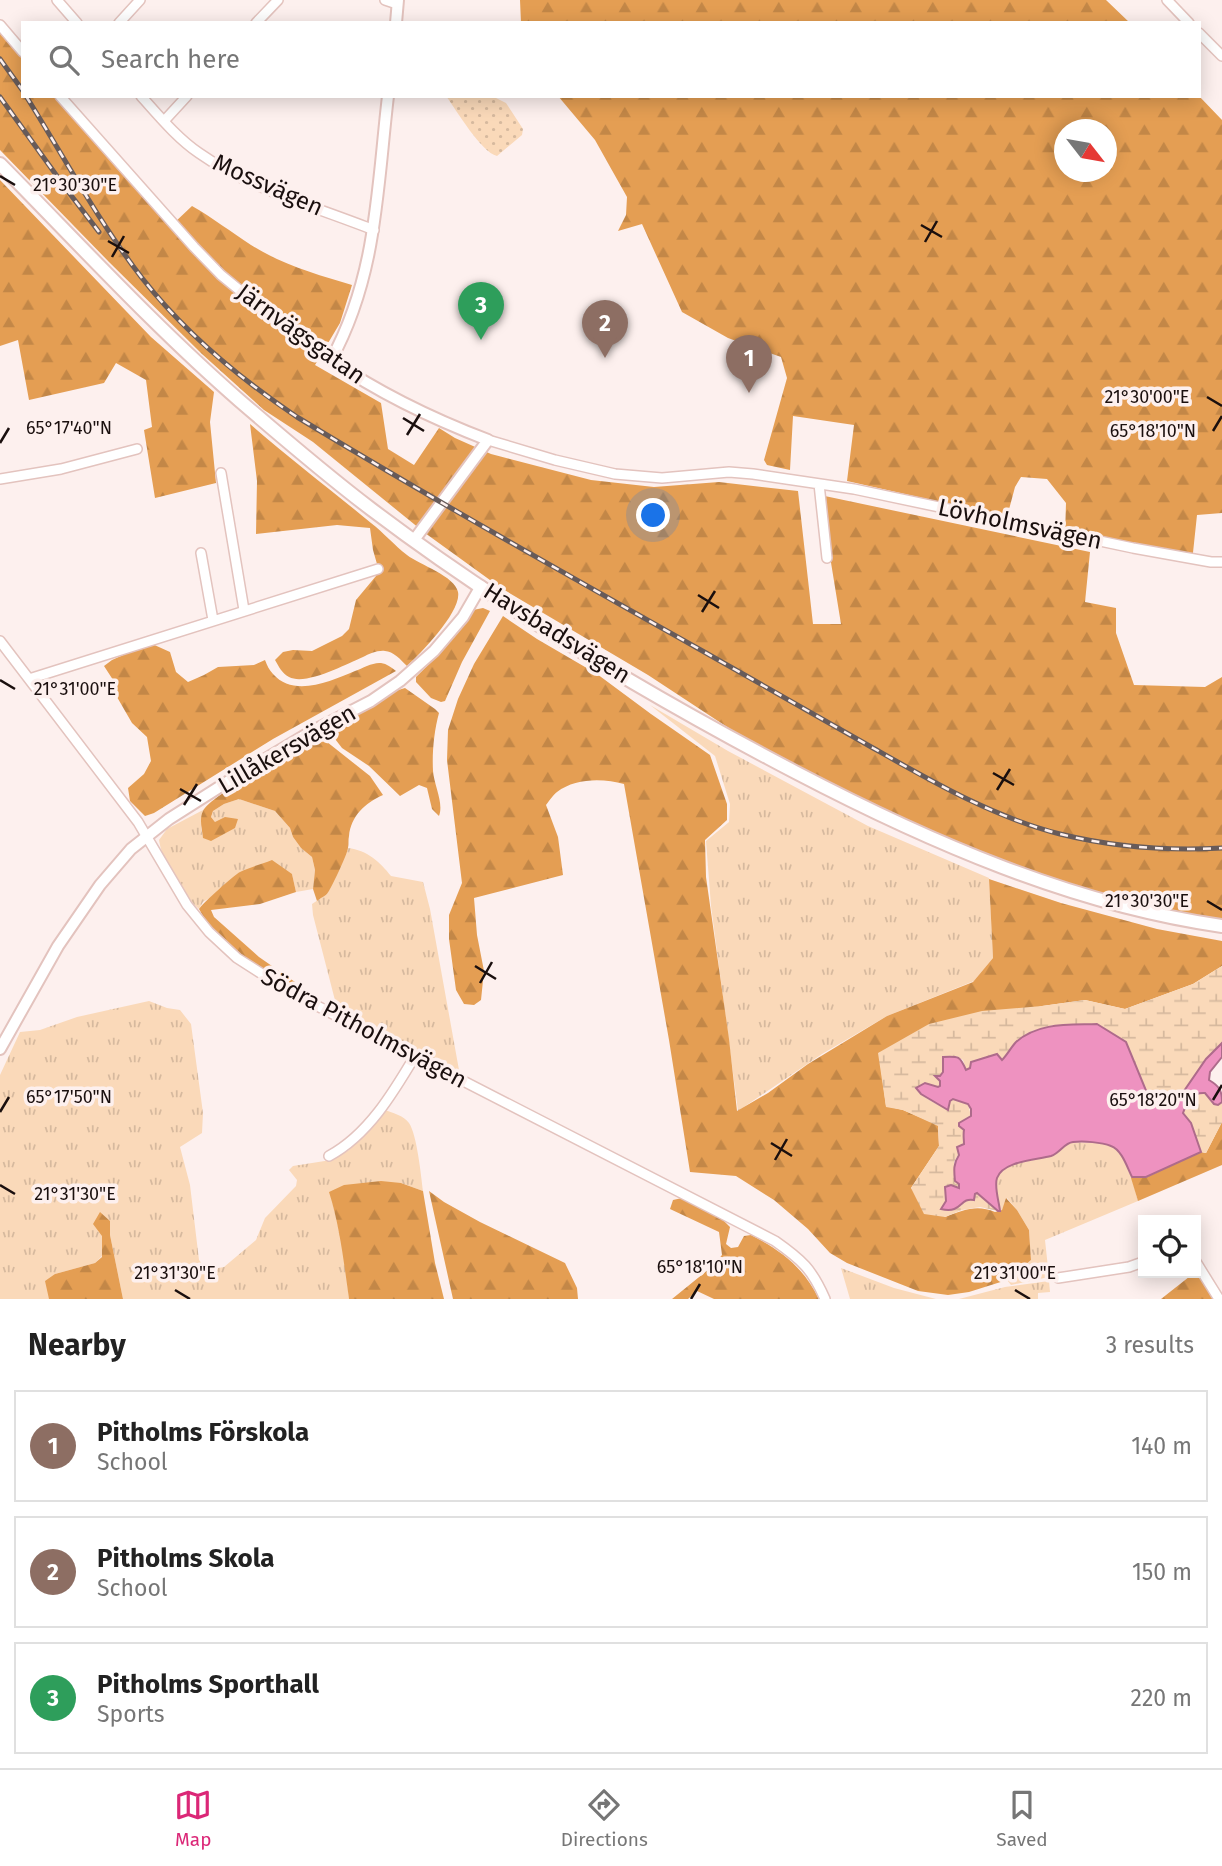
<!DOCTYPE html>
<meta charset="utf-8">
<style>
:root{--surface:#fff;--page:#f2f2f2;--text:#222;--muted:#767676;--line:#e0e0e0;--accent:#db2777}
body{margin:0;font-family:"Fira Sans",sans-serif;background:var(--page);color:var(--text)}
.controls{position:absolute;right:21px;bottom:21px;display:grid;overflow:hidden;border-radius:0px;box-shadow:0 4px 18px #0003}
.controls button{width:63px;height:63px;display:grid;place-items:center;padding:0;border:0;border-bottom:2px solid var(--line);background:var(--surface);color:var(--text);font:35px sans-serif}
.compass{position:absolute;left:1054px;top:119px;width:63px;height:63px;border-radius:50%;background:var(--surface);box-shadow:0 4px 18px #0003;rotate:121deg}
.you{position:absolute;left:654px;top:516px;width:24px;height:24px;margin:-18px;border:5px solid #fff;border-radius:50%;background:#1a73e8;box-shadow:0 0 0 10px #1a73e833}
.badge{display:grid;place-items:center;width:46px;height:46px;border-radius:50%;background:var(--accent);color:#fff;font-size:23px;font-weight:700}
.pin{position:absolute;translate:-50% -58px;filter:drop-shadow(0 2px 4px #0008)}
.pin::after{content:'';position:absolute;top:37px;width:24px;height:21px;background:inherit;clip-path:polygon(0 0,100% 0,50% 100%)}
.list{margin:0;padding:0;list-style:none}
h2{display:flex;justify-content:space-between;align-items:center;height:91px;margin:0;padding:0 28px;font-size:30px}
h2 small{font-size:23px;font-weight:400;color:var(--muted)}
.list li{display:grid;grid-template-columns:46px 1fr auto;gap:21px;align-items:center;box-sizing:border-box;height:112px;margin:0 14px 14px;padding:0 14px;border:2px solid var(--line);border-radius:0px}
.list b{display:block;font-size:26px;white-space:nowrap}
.list p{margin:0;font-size:23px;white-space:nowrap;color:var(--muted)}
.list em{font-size:23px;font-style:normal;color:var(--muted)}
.icon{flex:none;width:38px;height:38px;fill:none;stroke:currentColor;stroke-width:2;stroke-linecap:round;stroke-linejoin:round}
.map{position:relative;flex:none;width:1222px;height:1299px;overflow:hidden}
.search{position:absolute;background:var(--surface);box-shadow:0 4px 18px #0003;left:21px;right:21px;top:21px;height:77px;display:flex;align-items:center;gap:18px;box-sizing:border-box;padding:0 24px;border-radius:0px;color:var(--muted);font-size:26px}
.sheet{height:469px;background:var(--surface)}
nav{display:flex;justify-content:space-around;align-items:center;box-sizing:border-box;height:98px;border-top:2px solid var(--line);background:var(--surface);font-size:19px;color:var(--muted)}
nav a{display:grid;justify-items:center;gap:4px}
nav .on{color:var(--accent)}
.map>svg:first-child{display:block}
</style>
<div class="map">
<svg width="1222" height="1299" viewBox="0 0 1222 1299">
<defs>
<pattern id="grass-tufts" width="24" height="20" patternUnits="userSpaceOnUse" patternTransform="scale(1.75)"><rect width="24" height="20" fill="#fad9b9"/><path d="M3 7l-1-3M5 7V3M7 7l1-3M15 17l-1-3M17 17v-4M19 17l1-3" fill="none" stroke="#d6b99e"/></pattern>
<pattern id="forest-firs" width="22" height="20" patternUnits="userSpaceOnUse" patternTransform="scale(1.75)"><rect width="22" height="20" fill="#e49e53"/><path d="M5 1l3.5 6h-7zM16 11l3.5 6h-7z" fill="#c38747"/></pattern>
<pattern id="wetland-marsh" width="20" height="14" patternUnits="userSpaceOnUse" patternTransform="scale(1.75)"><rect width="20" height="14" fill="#fad9b9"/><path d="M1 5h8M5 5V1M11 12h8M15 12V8" fill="none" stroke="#d6b99e"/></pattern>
<pattern id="park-dots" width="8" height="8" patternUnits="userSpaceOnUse" patternTransform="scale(1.75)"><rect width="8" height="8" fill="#fad9b9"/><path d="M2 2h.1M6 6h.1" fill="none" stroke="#d6b99e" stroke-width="1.8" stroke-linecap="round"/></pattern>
</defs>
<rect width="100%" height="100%" fill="#fdf0ee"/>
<path fill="url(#grass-tufts)" d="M650,705L728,751L868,826L989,878L993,958L974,981L887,1016L822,1054L738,1111L711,906L706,841L729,822L730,804L715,756Z
M239,799L275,811L290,828L293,837L301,848L312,857L315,870L313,889L296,892L292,874L217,893L203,902L199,909C183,895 162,862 159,840L167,829L203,810L201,828L203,837L215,822L211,817L213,811L224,804Z
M348,848C367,850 380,862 391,876L423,882L430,909L459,1070L457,1071L338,1012L313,915L312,904L327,894Z
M149,1001L167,1008L180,1010L191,1024L203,1113L202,1133L180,1147L190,1185L199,1260L207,1270L224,1267L256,1240L265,1218L296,1186L297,1180L289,1170L293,1166L331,1160L349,1150L384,1110C392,1112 404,1116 409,1123C417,1135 421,1175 423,1191L401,1183L330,1192L344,1252L349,1299H123L110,1235V1221L102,1236V1256L95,1263L55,1274L49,1299H0V1075L20,1032L40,1030L77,1017Z
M1070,1142C1083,1143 1099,1141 1111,1146C1126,1152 1134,1186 1138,1201L1045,1240L1049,1277L1011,1285L1007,1280L1031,1260L1029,1230L1017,1210L1007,1198L1002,1210L1000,1211C999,1202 996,1192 996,1183C997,1161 1038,1161 1053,1155C1061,1152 1063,1146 1070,1142Z
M841,1268L894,1288L936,1299H850Z
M1049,1281L1050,1292L1038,1293V1299H959L1005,1287Z"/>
<path fill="url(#forest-firs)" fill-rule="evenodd" d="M520,0H1106L1130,23H521Z
M0,25L23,51V96H62L173,224L192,206C213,218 231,232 251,245C281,264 318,275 352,285L340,323L315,365L381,403L388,449L414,465L439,428L455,438L491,454L591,480L654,487L719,482L798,491L813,624H841L820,495L1090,552L1085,602L1116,608V633L1134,685L1205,687L1222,677V919L1183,914L1063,883L975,852L880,808L768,754L648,675L501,588L425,533L313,442L264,410L202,354L109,262L0,150Z
M558,96H1199L1222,120V513L1197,515L1192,562L1065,536L1066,503L1047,479L1021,477L1015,487L1007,517L847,481L854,425L793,416L790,470L767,465L764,460L787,378L781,357L728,338L682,312L642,224L618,231L626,215L627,197L595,140ZM1064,130H1106V172H1064Z
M0,180L151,337L214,392L210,422L216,483L155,498L144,430L152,427L146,380L116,363L104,383L29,400L18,340L0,346Z
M250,424C290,459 330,489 371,523C384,533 394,545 407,555C420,565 455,576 458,592C462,611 421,653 407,666C401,660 393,651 385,651C378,650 369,654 363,657C346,664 306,686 289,677C282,673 279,667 275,660L283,652L293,650L312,651L342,636L349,629L356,600L376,576L377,564L373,550L370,528L337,525L256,534L257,481Z
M483,608L490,611L462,662L445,701L441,702L431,698L416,682V677L439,654L464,618L473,610Z
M503,616L537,639L597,674L651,714L710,755L727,804V820L705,840L706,877L729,1039L737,1111L768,1093L808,1064L887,1016L973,982L993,958L989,879L1061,903L1157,929L1222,941V966L1193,984L1125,1009L1085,1000L1042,1006L879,1053L886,1106L903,1110L938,1125L939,1146L911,1188L945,1217C963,1210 977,1204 995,1212L1002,1210L1006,1198L1017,1210L1029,1230L1031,1260L1007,1280L969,1292L948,1295L918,1291L847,1263L830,1253L808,1229L774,1200L736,1176L690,1172L669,1040L624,784C603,778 575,778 557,792C553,795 549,801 546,805L558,837L563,875L474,898L477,935L484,971L481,1000L474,1005L464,1004L456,990L449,939V915L462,883L447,760L448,730L458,699L474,664Z
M150,643L170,652L176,672L188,682L204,675L218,667L254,665L265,660C267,665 269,670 273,674C294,698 331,681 355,671C363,668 373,662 381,663C387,664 391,667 396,671L273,739L154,813L145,816L130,801L128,788L144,774L151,761L147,737L132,723L117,697V686L104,666L112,660Z
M405,688L435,709L439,713C434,731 432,753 433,771C434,785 444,803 439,816L432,809L427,788L419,785L400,796L369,766L342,748L332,735L335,728L395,691Z
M322,738L370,776L383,795C365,803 351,816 349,836C348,840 349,844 348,848C347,855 331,889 327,894C326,895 318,900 317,901L313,889L315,870L312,857L301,848L293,837L290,828L275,811L239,799L224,804L213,811L211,817L215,822L225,817L238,819L235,828L211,841L203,838C202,829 199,819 203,811C209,796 304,743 322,738Z
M272,860L292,874L296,892L260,904L211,910L214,917L259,957L295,982L296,987L292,988C258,967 218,946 199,909C203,903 234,875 240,872C250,867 262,864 272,860Z
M1222,1122V1165L1138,1201L1131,1178H1145L1201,1152L1206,1153Z
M381,1181L401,1183L423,1191L435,1263L444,1299H349C344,1263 340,1227 329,1192L344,1185Z
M429,1191L444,1202L480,1222L565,1263L577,1288L578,1299H453Z
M682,1198L721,1218L730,1227L726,1244L731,1248L738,1247L744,1236L751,1235C782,1251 803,1267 819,1299H714L697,1291L688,1299H672L709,1269L722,1255L719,1232L670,1209L673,1200Z
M100,1212L110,1221V1235L123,1299H49L45,1281L55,1274L95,1263L102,1257V1236L93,1224Z
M1194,1273L1206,1284L1217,1299H1161Z"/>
<path fill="url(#wetland-marsh)" d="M1222,966V1043L1206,1060L1175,1104L1147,1093L1054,1025L1032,1031L1015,1043L1010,1052L1002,1060L966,1070L963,1060L956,1056L943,1057V1072L940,1076H936L940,1081V1086L938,1088L925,1083L916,1088C924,1099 936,1104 948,1109L950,1101L952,1099L968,1104L971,1116L965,1121L961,1127L964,1130V1144L954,1162L960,1188L945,1195L946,1201L943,1206H961L965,1200L977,1193L998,1211L980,1207L962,1210L945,1217L924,1214L911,1188L939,1146L938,1126L903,1110L886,1107L878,1053L929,1024L982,1011L1042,1006L1085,1000L1125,1009L1193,984Z
M1198,1092L1205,1093L1214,1104L1218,1105L1222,1102V1122L1206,1153L1201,1152L1191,1123L1183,1113L1193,1095Z"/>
<path fill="url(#park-dots)" d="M446,96H492L506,103L523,129L522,135L497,156C481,152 457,111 446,96Z"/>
<path fill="#ee92c0" stroke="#ae6b8b" stroke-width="2" d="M1097,1024L1126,1042L1147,1093L1175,1104L1206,1059L1222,1043V1057L1210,1072L1209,1080C1219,1086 1222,1090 1222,1102L1218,1105L1214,1104L1205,1093C1192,1092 1187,1102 1183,1113L1191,1123L1201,1152L1146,1177H1132C1127,1167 1122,1150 1111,1146C1101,1142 1084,1141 1073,1142C1064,1143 1060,1153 1051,1156C1036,1160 1003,1161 997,1178C994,1187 999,1201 1000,1211H998L977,1193L975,1194L974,1200C959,1197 963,1214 941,1209L946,1201L945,1187L951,1185L959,1188V1184L955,1181C954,1171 953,1164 959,1155L957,1147L964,1144C964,1139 963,1135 964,1130L959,1126V1123L971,1116V1109L968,1104L953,1099L950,1101L948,1110L921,1094L916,1088L925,1083L938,1087L940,1086V1081L935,1076H940L943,1072V1057C959,1056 960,1056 966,1070L970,1068L971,1062L997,1054L1002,1060C1007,1055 1012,1046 1016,1042C1039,1022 1069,1025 1097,1024Z"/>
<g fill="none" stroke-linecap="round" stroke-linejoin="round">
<g stroke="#e3c3be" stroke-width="12">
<path id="minor" d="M57,0L77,23
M385,0L397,4
M1167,0L1189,23
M119,23L140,0
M256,23L278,0
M0,25L23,52
M1199,33L1222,56
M60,96L194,247L221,275L293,334L331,360
M141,96C159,116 177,138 199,153C250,189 316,207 374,230
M164,121L187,96
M488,440L555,460L615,474L662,478L729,472L753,474L854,489L1133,548L1211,562H1222
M221,473L244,610
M0,479L61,469L137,449
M819,484L827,558
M201,553L213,620
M0,641L138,822L187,905L209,932L237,958L292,993L775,1241C802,1260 812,1269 825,1299
M29,679L378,569
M329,1156C368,1135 393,1093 415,1056
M1196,1262L1219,1299
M1058,1278L1129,1267L1143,1262"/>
</g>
<g stroke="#e3c3be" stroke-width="14">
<path id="tertiary" d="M396,23L398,0
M388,96C377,189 377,276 331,360C379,393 433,419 488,440L414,540
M0,1049L58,946L100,885L131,849L169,819L232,779L309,733L371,701L400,681L434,651L463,617L481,586"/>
</g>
<g stroke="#e3c3be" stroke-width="16">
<path id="secondary" d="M0,164C79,244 155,327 240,401C283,438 326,475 371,509C503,609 648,695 795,772C927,841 1073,905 1222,926"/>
</g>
<use href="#minor" stroke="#fff" stroke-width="9"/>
<use href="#tertiary" stroke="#fff" stroke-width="10"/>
<use href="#secondary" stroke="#fff" stroke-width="12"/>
<g stroke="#675b5a" stroke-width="5">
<path id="rail" d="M0,59L23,91
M26,96C64,157 98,221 142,278C185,333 239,378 297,417C429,497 564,573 699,649C757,682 815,715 873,748C933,782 993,817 1060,834C1113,847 1167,851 1222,848
M0,97L67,190L99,232"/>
</g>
<use href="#rail" stroke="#fdf0ee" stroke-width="2.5" stroke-dasharray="8" stroke-linecap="butt"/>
</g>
<path fill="none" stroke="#1a0f0e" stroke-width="2.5" d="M0,176L15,185M921,225L942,237M108,241L129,253M925,242L937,221M112,257L124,236M1207,397L1222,406M403,418L424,431M1213,431L1222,416M407,435L420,414M0,443L9,428M698,595L719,608M702,612L715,591M0,680L15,689M993,773L1014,785M180,789L201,801M997,790L1010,769M184,805L197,784M1207,901L1222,910M475,966L496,979M480,983L492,962M1213,1100L1222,1085M0,1112L9,1097M771,1143L792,1156M775,1160L787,1139M0,1185L15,1194M175,1290L190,1299M1015,1290L1030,1299M691,1299L700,1284"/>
<g text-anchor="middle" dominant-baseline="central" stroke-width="7" stroke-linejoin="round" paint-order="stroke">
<g font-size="24" fill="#1a0f0e" stroke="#fdf0ee">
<text transform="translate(268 185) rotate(24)">Mossvägen</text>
<text transform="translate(301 334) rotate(36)">Järnvägsgatan</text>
<text transform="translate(1020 524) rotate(12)">Lövholmsvägen</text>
<text transform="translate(557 633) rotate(32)">Havsbadsvägen</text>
<text transform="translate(287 749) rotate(-30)">Lillåkersvägen</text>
<text transform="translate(364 1028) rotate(28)">Södra Pitholmsvägen</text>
</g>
</g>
<g font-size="18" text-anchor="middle" fill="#1a0f0e" stroke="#fdf0ee" stroke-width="7" stroke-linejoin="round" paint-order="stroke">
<text x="75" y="191">21°30'30"E</text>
<text x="1147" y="403">21°30'00"E</text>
<text x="69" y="434">65°17'40"N</text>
<text x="1153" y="437">65°18'10"N</text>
<text x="75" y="695">21°31'00"E</text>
<text x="1147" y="907">21°30'30"E</text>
<text x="69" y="1103">65°17'50"N</text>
<text x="1153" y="1106">65°18'20"N</text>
<text x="75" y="1200">21°31'30"E</text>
<text x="700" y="1273">65°18'10"N</text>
<text x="175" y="1279">21°31'30"E</text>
<text x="1015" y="1279">21°31'00"E</text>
</g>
</svg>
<div class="controls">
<button><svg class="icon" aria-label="locate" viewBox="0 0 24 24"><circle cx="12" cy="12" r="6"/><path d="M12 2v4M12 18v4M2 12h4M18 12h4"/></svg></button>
</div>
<svg class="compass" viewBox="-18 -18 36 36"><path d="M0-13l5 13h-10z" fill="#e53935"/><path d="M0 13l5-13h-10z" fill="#767676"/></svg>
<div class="you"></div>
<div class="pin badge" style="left:749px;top:393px;background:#8d6e63">1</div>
<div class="pin badge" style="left:605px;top:358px;background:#8d6e63">2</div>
<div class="pin badge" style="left:481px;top:340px;background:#2e9e5b">3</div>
<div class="search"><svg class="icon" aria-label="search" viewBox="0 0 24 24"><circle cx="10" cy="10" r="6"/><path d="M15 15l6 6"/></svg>Search here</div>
</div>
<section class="sheet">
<h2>Nearby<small>3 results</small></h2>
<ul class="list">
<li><span class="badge" style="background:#8d6e63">1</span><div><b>Pitholms Förskola</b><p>School</p></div><em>140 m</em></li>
<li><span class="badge" style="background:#8d6e63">2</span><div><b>Pitholms Skola</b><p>School</p></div><em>150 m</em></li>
<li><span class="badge" style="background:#2e9e5b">3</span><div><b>Pitholms Sporthall</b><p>Sports</p></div><em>220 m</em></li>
</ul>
</section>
<nav>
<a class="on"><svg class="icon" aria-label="map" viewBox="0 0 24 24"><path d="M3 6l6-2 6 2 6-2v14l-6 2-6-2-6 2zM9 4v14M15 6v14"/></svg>Map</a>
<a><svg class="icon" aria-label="directions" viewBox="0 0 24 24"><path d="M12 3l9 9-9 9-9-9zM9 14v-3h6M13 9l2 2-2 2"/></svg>Directions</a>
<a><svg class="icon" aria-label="saved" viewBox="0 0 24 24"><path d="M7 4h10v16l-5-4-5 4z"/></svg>Saved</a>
</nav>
